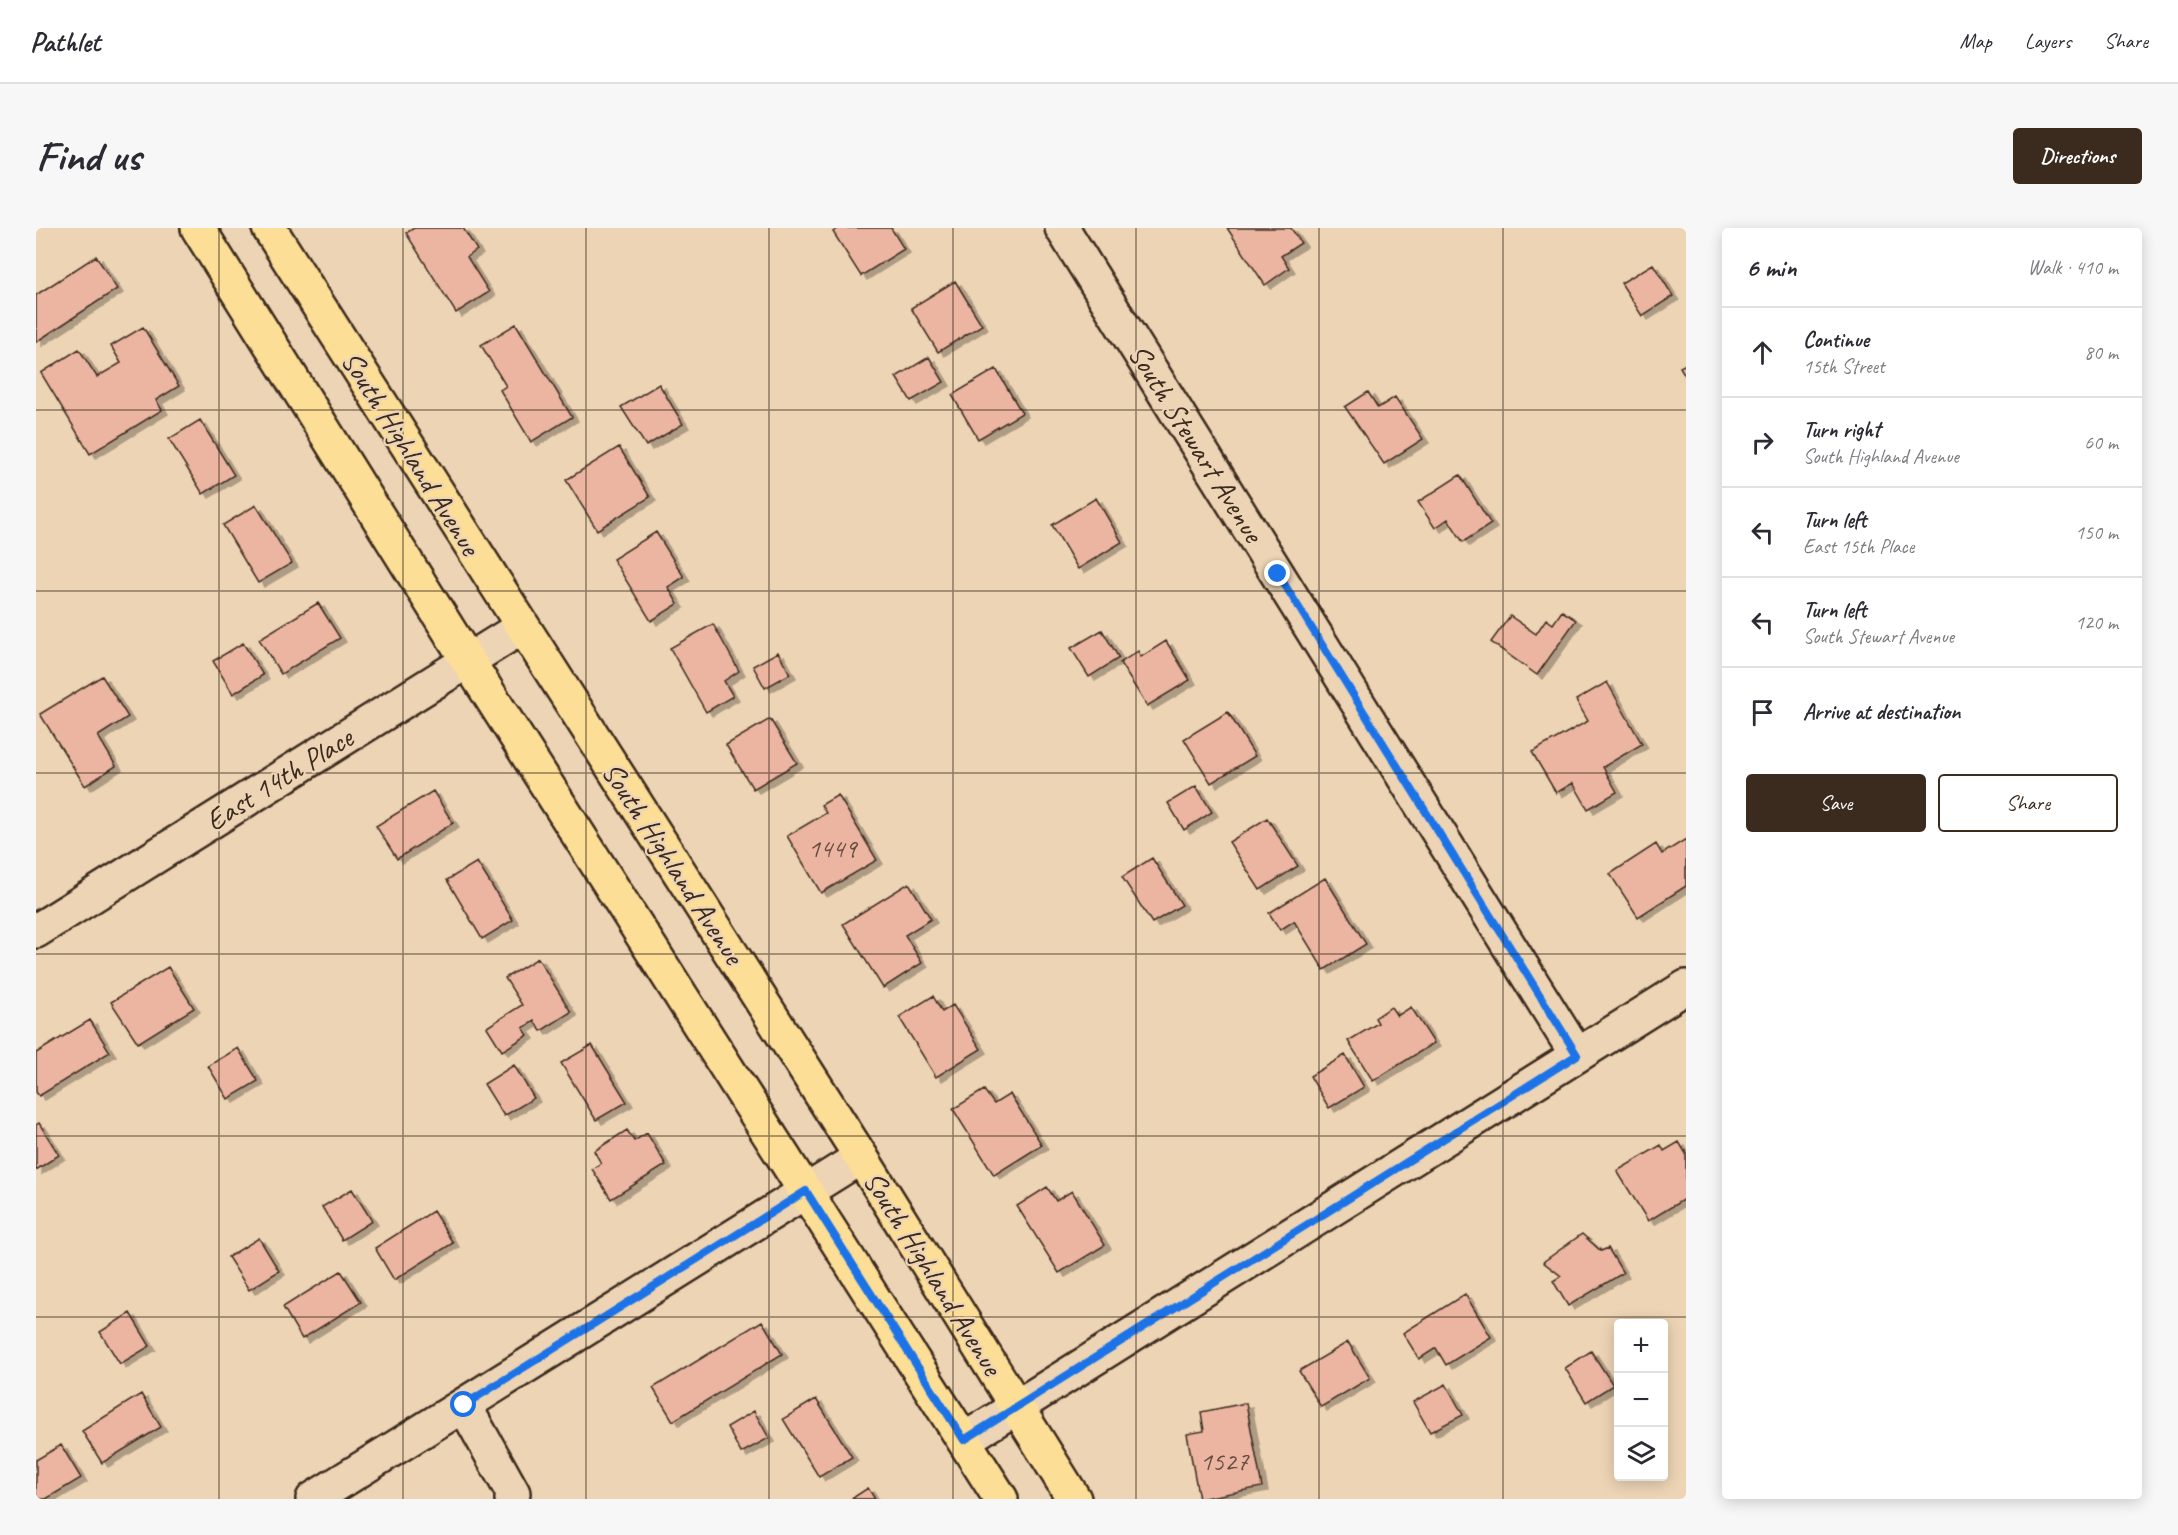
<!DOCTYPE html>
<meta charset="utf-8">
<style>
:root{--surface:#fff;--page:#f7f7f7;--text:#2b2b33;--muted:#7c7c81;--line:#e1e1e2;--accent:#3b2a1e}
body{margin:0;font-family:Caveat,sans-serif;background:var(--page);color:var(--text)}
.controls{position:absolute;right:18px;bottom:18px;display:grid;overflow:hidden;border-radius:6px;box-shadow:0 3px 15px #0003}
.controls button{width:54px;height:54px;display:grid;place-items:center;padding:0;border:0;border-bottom:2px solid var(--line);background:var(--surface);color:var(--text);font:30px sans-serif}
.stop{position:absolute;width:18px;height:18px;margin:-14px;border:4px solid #1a73e8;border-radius:50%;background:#fff}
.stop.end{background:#1a73e8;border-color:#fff;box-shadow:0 2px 6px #0008}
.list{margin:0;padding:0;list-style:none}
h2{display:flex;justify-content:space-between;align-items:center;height:78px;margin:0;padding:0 24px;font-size:26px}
h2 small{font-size:20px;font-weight:400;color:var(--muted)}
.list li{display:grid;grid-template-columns:39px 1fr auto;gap:18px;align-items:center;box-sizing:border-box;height:90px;padding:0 24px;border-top:2px solid var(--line)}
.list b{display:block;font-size:22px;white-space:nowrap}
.list p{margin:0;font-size:20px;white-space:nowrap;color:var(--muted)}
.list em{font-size:20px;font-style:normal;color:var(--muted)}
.actions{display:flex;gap:12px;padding:18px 24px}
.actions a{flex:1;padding:14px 0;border:2px solid var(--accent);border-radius:6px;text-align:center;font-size:21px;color:var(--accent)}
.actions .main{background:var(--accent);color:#fff}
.icon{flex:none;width:33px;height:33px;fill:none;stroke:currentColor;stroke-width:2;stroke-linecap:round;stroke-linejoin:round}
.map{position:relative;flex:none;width:1650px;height:1271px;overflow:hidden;border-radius:6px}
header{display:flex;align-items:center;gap:36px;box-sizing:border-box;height:84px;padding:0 30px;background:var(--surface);border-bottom:2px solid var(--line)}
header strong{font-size:28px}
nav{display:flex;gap:33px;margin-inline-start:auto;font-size:21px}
.intro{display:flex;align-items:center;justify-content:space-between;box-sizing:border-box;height:144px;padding:0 36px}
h1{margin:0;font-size:42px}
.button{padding:15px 27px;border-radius:6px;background:var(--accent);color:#fff;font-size:21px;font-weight:700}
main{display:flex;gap:36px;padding:0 36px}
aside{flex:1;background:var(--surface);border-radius:6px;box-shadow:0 3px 15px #0003}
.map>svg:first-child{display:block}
</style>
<header>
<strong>Pathlet</strong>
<nav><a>Map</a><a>Layers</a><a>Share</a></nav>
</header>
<div class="intro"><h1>Find us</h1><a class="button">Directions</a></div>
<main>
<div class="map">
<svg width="1650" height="1271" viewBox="0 0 1650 1271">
<defs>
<filter id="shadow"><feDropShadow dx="6" dy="4" stdDeviation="0" flood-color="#0004"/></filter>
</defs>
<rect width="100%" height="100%" fill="#edd4b5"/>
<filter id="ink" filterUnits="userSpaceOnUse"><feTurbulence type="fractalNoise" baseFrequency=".0167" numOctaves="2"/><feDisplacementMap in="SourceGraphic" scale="12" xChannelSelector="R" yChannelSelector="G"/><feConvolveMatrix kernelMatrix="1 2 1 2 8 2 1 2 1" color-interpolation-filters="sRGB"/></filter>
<g filter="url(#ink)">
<path fill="#ecb5a2" stroke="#3b2a1e" stroke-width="1.5" filter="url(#shadow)" d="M378,0H427L441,22L431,29L453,64L420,85L370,5Z
M803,0H855L868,21L825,48L797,4Z
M1191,0H1255L1265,15L1245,28L1253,40L1229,57Z
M60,28L81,61L0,114V67Z
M1617,36L1637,68L1606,88L1585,55Z
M919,53L946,97L902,124L875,80Z
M480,96L536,189L495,214L464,162L470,158L445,117Z
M107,99L143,158L120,172L126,182L54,226L5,145L43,121L61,149L85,135L75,118Z
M893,129L908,154L875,173L860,149Z
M1650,136V149L1644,139Z
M960,141L986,185L942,211L916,167Z
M623,156L647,196L610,218L585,179Z
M1332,164L1342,180L1359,169L1387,211L1348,236L1309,179Z
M164,192L198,247L167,266L133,211Z
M583,219L614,269L561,302L530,252Z
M1424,247L1455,296L1427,314L1412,291L1399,300L1382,274Z
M1060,270L1086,314L1042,341L1016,297Z
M220,277L256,335L222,355L187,297Z
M620,304L648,349L632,359L642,376L615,393L577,331Z
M282,375L304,410L245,446L223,411Z
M1526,383L1540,392L1501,447L1455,414L1474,388L1500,406L1510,391L1517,396Z
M677,396L703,443L688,453L697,468L670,484L634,420Z
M1066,402L1083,430L1053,449L1035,420Z
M1130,413L1154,452L1111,478L1084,435L1102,423L1105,429Z
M207,415L227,447L197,466L177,433Z
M742,424L754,446L729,460L717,438Z
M66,448L92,489L62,508L80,538L49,558L4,486Z
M1571,454L1606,516L1567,539L1581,564L1552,581L1537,555L1520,565L1496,524L1552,493L1540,472Z
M1192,484L1219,528L1175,555L1148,511Z
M734,491L761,535L717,561L690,517Z
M1160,558L1176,584L1148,602L1132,575Z
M397,563L417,595L361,631L340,598Z
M802,567L841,632L785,665L751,608L790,585L785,577Z
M1231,590L1262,638L1224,662L1193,614Z
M1650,611V658L1602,689L1574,646L1620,616L1626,626Z
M1116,630L1146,677L1116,695L1086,649Z
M441,634L477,692L446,711L411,652Z
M1289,650L1330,716L1288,742L1258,693L1244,702L1233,685Z
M873,655L895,691L869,707L886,735L847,760L807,696Z
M502,730L535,784L505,803L498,793L487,800L492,807L466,823L451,799L486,777L469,750Z
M132,739L158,780L102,815L75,774Z
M897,768L906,784L917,777L945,821L900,849L863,789Z
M1355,779L1361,788L1375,779L1398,815L1337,853L1312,813L1342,795L1339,790Z
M54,792L74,824L3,868L0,864V825Z
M556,817L591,874L560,892L525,835Z
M202,820L222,853L192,871L172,838Z
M1309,827L1328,859L1293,880L1274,848Z
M478,837L498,870L468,888L448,856Z
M948,862L958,876L974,866L1006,917L958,947L917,881Z
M3,895L23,927L0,942V897Z
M591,902L598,913L611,905L630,937L575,971L556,941L565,935L558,923Z
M1643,914L1649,924L1650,923V970L1612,993L1581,943L1625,917L1628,923Z
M1011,959L1020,973L1036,963L1069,1017L1023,1045L981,978Z
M316,961L336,993L306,1012L286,979Z
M397,983L417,1015L358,1052L339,1020Z
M1546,1006L1565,1023L1572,1020L1587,1045L1532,1078L1517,1053L1525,1048L1507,1034Z
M223,1010L243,1043L213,1062L192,1029Z
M305,1043L325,1074L266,1111L247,1079Z
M1429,1066L1455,1109L1410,1137L1400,1120L1383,1131L1367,1105Z
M94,1085L114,1118L84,1136L64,1104Z
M726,1093L746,1126L637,1193L617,1160Z
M1312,1114L1334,1150L1285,1179L1263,1143Z
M1555,1123L1577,1157L1550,1174L1529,1140Z
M1410,1156L1427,1187L1394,1204L1377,1174Z
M105,1166L125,1199L66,1235L46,1203Z
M780,1171L816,1229L783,1249L747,1191Z
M1210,1175L1226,1259L1163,1271L1151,1206L1168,1203L1165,1184Z
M718,1183L733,1210L705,1225L691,1199Z
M25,1217L45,1250L10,1271H0V1232Z
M832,1260L839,1271H815Z"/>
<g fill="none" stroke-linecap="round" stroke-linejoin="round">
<g stroke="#3b2a1e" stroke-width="38">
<path id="minor" d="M1026,0L1541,827
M0,703L486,399
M428,1177L477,1265L476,1271
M928,1212L1650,759
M277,1271L825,929"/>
</g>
<g stroke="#3b2a1e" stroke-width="38">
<path id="major" d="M162,0L432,433L965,1271
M233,0L825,929L1038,1271"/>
</g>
<use href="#minor" stroke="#edd4b5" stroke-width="33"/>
<use href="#major" stroke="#fcde96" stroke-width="33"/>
</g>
</g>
<g fill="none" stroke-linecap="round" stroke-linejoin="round" filter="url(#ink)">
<path stroke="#1a73e8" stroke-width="8" d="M428,1177L770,963L928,1212L1541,827L1242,346"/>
</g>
<path fill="none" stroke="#3b2a1e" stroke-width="1.5" stroke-opacity="0.55" d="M183,0V1271M367,0V1271M550,0V1271M733,0V1271M917,0V1271M1100,0V1271M1283,0V1271M1467,0V1271M0,182H1650M0,363H1650M0,545H1650M0,726H1650M0,908H1650M0,1089H1650"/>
<g text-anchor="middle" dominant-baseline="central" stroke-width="4.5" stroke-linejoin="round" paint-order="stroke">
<g font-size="27" fill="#674d3f">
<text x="796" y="620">1449</text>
<text x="1188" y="1233">1527</text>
</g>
<g font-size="30" fill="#3b2a1e" stroke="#edd4b5">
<text transform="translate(1160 215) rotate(58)">South Stewart Avenue</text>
<text transform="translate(375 225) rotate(58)">South Highland Avenue</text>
<text transform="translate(243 551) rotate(-32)">East 14th Place</text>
<text transform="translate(637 635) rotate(57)">South Highland Avenue</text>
<text transform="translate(897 1045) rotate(58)">South Highland Avenue</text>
</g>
</g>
</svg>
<div class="controls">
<button>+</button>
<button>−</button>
<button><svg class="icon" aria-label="layers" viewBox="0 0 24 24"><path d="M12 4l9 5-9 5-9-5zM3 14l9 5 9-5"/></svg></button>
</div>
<div class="stop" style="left:428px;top:1177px"></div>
<div class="stop end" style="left:1242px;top:346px"></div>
</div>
<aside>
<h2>6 min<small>Walk · 410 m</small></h2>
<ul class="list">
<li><svg class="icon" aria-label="ahead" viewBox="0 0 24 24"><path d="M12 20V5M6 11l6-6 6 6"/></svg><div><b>Continue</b><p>15th Street</p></div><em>80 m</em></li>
<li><svg class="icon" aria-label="right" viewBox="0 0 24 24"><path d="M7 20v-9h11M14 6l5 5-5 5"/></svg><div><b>Turn right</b><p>South Highland Avenue</p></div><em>60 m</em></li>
<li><svg class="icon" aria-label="left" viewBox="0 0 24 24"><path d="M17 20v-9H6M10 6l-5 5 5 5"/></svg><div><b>Turn left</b><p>East 15th Place</p></div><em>150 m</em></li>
<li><svg class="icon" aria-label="left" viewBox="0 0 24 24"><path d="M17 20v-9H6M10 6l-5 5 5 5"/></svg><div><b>Turn left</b><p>South Stewart Avenue</p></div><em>120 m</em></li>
<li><svg class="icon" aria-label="arrive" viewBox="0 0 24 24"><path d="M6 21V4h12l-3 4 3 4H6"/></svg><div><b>Arrive at destination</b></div></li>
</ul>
<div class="actions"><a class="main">Save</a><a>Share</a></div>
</aside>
</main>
